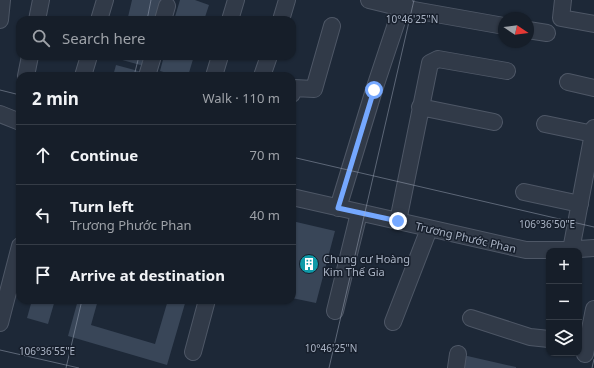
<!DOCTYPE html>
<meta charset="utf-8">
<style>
:root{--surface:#161e29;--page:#1f2731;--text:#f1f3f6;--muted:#9ea2a8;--line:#353c46}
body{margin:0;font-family:"Noto Sans",sans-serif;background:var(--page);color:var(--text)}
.controls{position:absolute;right:12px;bottom:12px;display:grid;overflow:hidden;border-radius:8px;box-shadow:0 1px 3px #0004}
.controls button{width:36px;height:36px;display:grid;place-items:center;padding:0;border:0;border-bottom:1px solid var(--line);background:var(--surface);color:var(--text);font:20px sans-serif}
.compass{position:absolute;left:498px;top:12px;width:36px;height:36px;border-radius:50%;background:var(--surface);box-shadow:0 1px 3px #0004;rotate:103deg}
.stop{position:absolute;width:12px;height:12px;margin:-9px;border:3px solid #75a8ff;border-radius:50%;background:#fff}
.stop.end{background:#75a8ff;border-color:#fff;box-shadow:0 1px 4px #0008}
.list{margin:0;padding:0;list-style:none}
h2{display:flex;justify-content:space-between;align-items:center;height:52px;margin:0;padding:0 16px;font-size:17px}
h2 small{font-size:13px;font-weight:400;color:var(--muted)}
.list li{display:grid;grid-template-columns:26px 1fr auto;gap:12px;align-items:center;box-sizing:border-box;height:60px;padding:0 16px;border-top:1px solid var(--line)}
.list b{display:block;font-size:15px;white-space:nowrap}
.list p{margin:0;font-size:13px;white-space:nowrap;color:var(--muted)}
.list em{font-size:13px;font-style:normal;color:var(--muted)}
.icon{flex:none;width:22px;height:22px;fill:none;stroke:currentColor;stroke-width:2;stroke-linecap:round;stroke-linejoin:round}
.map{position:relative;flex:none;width:594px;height:368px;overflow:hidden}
.search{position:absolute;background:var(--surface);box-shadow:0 1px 3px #0004;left:16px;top:16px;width:280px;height:44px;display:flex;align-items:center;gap:10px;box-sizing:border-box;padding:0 14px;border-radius:12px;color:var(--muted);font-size:15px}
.panel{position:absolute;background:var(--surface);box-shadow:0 1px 3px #0004;left:16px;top:72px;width:280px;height:232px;border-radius:12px}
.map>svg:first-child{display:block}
</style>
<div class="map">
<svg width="594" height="368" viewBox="0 0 594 368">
<rect width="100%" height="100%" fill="#1d2837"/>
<path fill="#394658" d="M132,0H162L156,20H132V18L128,17Z
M180,0H195L209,5L204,20H174Z
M116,56H148L144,66L115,58Z
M164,56H194L188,76H177L160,71Z
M116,65L142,72L141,76H113Z
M292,221L335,231L316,303L292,298Z
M32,300H55L48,324L27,318Z
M78,300H98L91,325L155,344L168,300H186L167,365L68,336Z
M463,355L516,367V368H462Z"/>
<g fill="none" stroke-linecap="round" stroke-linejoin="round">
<g stroke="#4e5766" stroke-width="18">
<path id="minor" d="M369,0L402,8L504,26
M563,0L561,18L594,24
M0,20L2,0
M37,20L41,0
M99,20L105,0
M163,20L167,6
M230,20L236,0
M281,20L287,0
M528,30L547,33
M26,76L30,56
M83,76L89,56
M147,76L153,56
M214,76L220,56
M262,76L269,56
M568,82L594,88
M292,94L294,88L314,89L332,26
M420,107L494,122
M0,114L20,122
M545,124L593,134
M524,192L580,204
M292,197L526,250H565L594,248
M338,208L374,90L404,0
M398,221L430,63L438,59L507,71
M571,250L594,128
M335,311L359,213
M471,318L530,337L549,339
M393,322L429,229
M0,323L20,246
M193,352L207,300
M585,354L594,309
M456,368L458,354"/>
</g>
<use href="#minor" stroke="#313a48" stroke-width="16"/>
</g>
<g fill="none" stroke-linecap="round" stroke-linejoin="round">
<path stroke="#75a8ff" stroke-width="5" d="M374,90L338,208L398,221"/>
</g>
<path fill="none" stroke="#aab4c5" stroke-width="1" stroke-opacity="0.45" d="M147,20L151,0M134,76L139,56M0,90L20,95M292,157L594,227M0,350L79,368M66,368L82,300M329,368L414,0M592,368L594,359"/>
<defs>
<g id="building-disc" transform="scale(1)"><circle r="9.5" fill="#0f9aa8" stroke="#171f2c"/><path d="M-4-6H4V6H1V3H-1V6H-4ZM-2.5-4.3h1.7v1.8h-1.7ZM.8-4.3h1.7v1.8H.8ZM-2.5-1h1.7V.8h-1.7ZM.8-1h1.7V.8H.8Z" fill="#fff"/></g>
</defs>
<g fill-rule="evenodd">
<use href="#building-disc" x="309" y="264"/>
</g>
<g text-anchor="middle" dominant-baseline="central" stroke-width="3" stroke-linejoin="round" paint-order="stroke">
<g font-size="11" fill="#aab4c5" stroke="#171f2c">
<text transform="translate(466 237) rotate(13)">Trương Phước Phan</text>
</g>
<g font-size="11" fill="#aab4c5" stroke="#171f2c" text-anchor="start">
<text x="323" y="258">Chung cư Hoàng<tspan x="323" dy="13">Kim Thế Gia</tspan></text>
</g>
</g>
<g font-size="10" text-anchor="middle" fill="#aab4c5" stroke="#171f2c" stroke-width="3" stroke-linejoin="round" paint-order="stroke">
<text x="412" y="23">10°46'25"N</text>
<text x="547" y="228">106°36'50"E</text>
<text x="331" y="352">10°46'25"N</text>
<text x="47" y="355">106°36'55"E</text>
</g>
</svg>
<div class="controls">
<button>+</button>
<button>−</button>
<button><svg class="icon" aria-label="layers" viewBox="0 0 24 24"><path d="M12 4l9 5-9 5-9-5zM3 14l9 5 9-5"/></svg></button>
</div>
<svg class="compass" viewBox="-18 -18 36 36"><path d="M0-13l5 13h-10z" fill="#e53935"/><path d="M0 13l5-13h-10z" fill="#9ea2a8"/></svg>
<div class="stop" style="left:374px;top:90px"></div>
<div class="stop end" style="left:398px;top:221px"></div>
<div class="search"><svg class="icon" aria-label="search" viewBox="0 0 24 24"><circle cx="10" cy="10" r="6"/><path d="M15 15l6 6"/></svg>Search here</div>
<section class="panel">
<h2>2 min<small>Walk · 110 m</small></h2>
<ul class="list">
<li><svg class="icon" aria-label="ahead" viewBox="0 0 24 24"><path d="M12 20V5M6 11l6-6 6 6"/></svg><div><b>Continue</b></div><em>70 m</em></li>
<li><svg class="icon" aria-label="left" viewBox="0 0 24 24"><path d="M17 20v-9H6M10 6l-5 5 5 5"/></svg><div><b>Turn left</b><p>Trương Phước Phan</p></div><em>40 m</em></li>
<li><svg class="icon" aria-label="arrive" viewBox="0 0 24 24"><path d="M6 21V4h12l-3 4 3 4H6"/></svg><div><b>Arrive at destination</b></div></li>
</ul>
</section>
</div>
